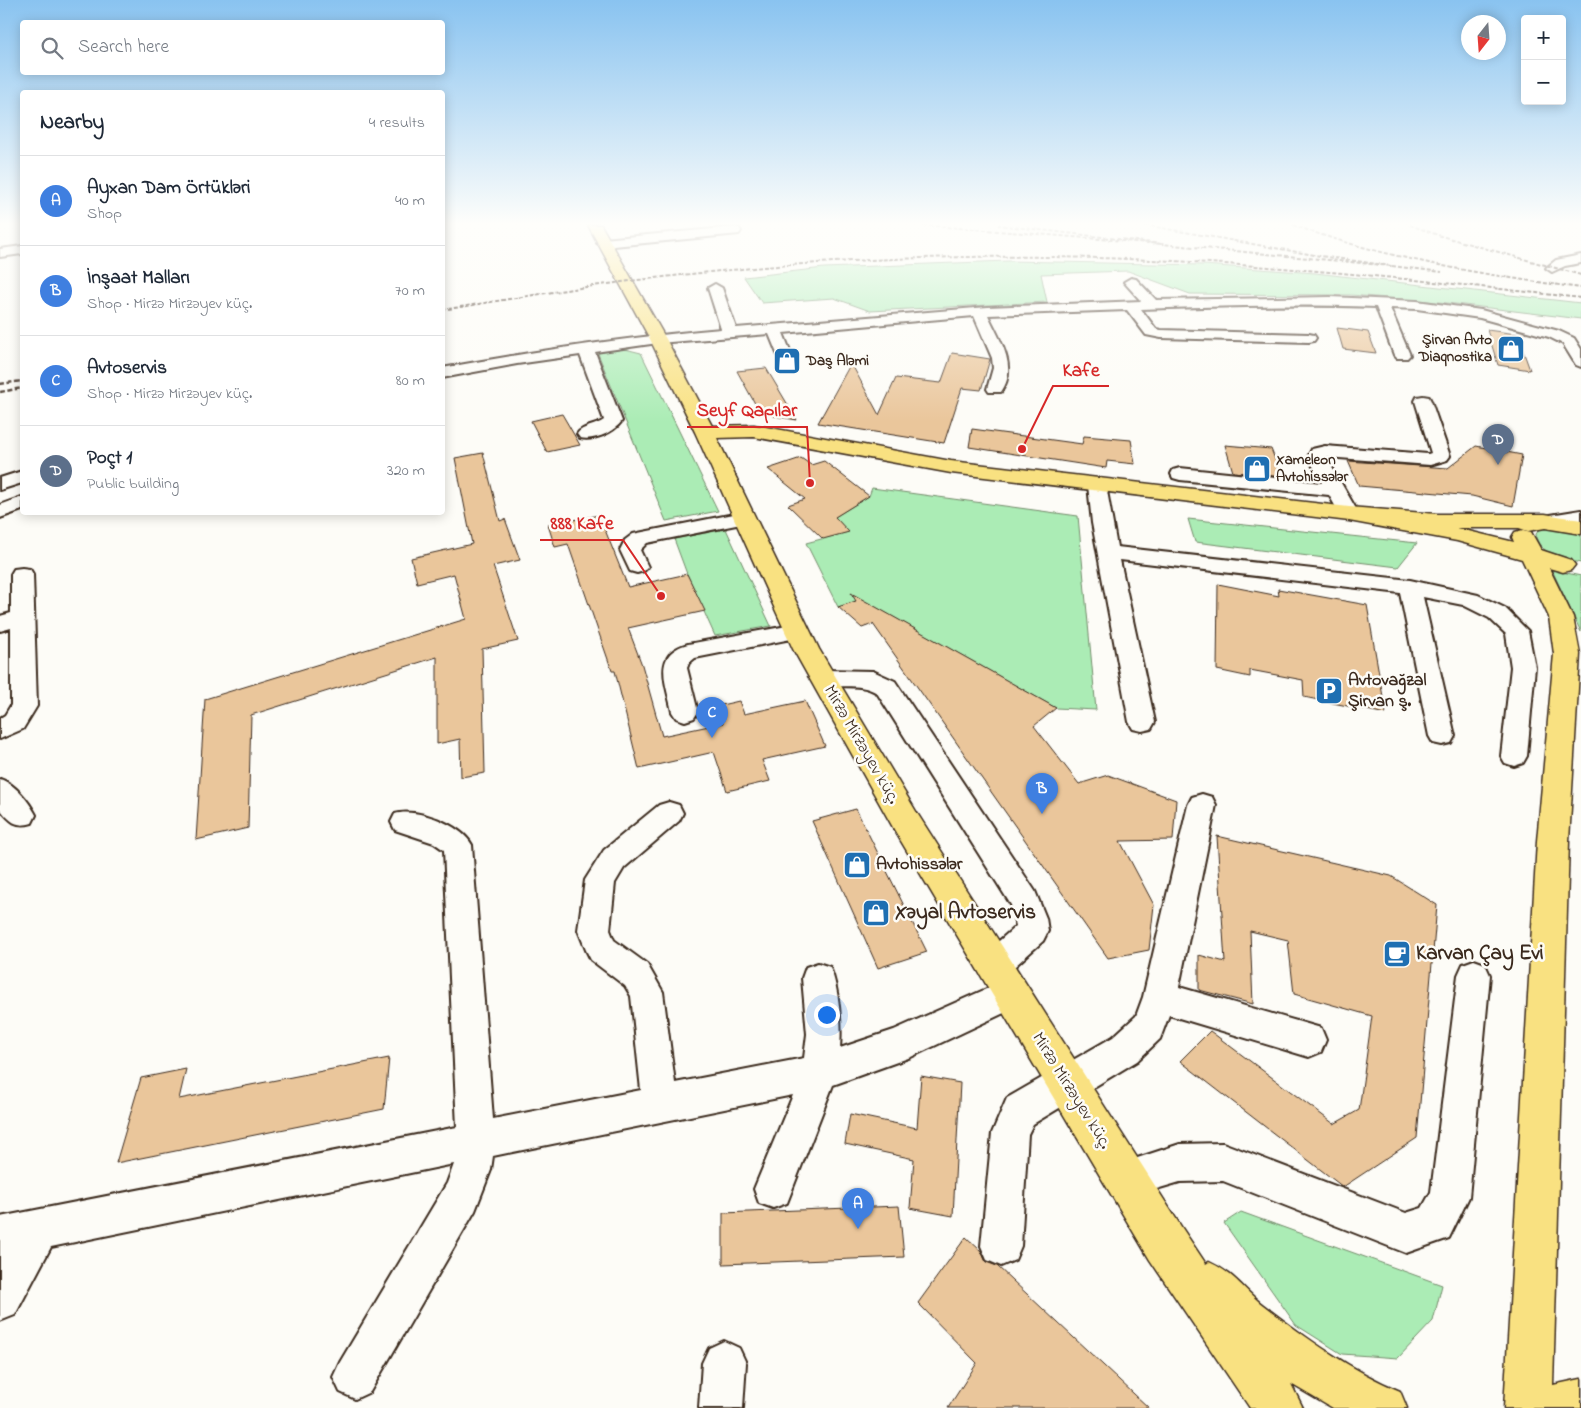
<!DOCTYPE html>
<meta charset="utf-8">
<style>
:root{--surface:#fff;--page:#f6f6f7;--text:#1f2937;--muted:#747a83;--line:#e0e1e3;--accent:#2563eb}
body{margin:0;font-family:"Indie Flower",sans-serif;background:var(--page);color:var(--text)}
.controls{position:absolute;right:15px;top:15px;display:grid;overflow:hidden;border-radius:5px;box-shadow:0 2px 12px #0003}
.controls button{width:45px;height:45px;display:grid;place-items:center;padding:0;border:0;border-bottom:1px solid var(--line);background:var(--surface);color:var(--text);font:25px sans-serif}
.compass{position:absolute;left:1461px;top:15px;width:45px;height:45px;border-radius:50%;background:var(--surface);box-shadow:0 2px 12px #0003;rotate:197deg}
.you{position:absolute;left:826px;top:1014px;width:18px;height:18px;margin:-12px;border:4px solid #fff;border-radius:50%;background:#1a73e8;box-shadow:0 0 0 8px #1a73e833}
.badge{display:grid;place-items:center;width:32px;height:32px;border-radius:50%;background:var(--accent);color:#fff;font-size:16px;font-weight:700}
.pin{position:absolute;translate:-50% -41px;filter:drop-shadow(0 1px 2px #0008)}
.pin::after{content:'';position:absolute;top:26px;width:18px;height:15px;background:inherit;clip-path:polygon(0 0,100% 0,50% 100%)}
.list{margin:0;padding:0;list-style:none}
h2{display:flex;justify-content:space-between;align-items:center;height:65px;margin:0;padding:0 20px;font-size:21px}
h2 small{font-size:16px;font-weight:400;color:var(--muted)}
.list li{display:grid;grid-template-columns:32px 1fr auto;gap:15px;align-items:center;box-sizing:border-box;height:90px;padding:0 20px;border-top:1px solid var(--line)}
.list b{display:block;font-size:19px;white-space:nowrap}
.list p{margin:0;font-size:16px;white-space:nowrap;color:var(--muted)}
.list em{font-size:16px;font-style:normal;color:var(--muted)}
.icon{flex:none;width:28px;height:28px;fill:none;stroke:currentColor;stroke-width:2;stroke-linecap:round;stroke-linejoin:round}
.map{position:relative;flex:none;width:1581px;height:1408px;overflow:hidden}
.search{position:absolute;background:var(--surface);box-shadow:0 2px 12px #0003;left:20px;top:20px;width:425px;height:55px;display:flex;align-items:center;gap:12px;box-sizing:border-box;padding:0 18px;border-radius:5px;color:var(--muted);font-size:19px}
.panel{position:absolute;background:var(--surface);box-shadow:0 2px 12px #0003;left:20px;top:90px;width:425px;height:425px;border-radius:5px}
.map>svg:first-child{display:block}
</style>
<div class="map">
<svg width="1581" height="1408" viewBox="0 0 1581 1408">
<rect width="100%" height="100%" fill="#fdfcf7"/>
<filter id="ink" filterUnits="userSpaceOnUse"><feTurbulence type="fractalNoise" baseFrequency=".02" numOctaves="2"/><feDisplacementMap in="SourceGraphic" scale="10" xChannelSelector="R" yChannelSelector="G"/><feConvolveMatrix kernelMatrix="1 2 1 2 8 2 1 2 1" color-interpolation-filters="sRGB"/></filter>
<g filter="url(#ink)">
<path fill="#abecb5" stroke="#738b6a" d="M1008,261L1203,265L1315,273L1581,303V319L1439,302L1351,295L1190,294L1128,271L1041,274L1047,302L870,311L834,298L762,303L744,277L824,268Z
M625,349L641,353L718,511L666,521L597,351Z
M872,488L1078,516L1096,710L1056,708L861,599L838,607L806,543L848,532L835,517L869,496Z
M1188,519L1417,543L1398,567L1195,542Z
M1546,528L1581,533V563C1566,560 1536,553 1536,534L1539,530Z
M726,529L771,626L715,636L687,574L674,539Z
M1552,570L1581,576V632Z
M1241,1212L1442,1285L1433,1321L1398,1358L1342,1354L1296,1325L1224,1223Z"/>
<path fill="#eac69b" stroke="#3b2a1e" d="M1337,328L1368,332L1376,353L1343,349Z
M1487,330L1517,334L1530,370L1498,365Z
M952,353L990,359L981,390L962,388L944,443L818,423L851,363L879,415L896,378L941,383Z
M766,368L797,420L774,416L758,409L737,371Z
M562,414L580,445L547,452L531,421Z
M972,429L1082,444L1084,436L1131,440L1135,464L1107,461L1106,468L969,447Z
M1225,445L1271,449L1282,477L1233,472Z
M1476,446L1522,455L1513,506L1472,496L1359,486L1348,461L1448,468Z
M483,453L500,521L505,519L520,560L493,566L518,641L482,649L485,773L461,777L460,739L437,744V657L251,715L248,828L196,840L205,699L466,619L454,574L417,583L411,558L472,544L455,458Z
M801,458L811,465L824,461L869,496L835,517L849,532L823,539L788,505L805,499L768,469Z
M599,515L628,587L687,574L705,611L628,628L642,665L662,736L723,723L717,706L739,701L744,714L805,701L825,746L762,760L770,781L727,791L714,752L639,769L615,671H612L568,544L555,547L548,525Z
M1218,584L1279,596L1278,589L1367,605L1386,714L1304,697L1303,680L1250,670V677L1217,670Z
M851,593L1056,708L1034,726L1079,784L1108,775L1176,800L1173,840L1120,841L1154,905L1149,950L1108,958L873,624L862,628L838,607L856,601Z
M856,809L927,952L878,968L812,821Z
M1217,836L1391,876L1437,905L1417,1138L1343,1187L1180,1061L1210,1031L1334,1124L1359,1110L1372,1016L1294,994L1288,940L1250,931L1253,1004L1199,990V955L1225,962Z
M389,1058L384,1109L116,1163L141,1078L186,1069L179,1099Z
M921,1076L960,1083L953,1216L910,1208L914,1159L845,1144L850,1114L917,1128Z
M899,1206L904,1257L723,1264V1213Z
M966,1237L981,1251L986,1262L997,1266L1149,1408H948L977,1363L918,1303Z"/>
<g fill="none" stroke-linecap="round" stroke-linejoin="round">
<g stroke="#3b2a1e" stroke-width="4">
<path id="minor" d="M735,227L739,228L741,231L739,234L603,247L597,243L603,239Z
M22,246V254L0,257V249Z
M1581,255V263L1565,266L1552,272L1546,268L1556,260Z
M1131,278L1136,279L1156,300L1330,297L1417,301L1481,310L1559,331L1574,338L1581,349V367L1576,365L1563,344L1549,337L1480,318L1417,309L1390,308L1410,355L1407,358H1397L1394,355L1376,307C1298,304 1219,306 1141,309L1156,329L1161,330L1309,334L1314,335L1316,338L1314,341L1309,342L1161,338L1146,335L1127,310L988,315C999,339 1019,367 1001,392H989L987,389L993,368L992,358L974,316L783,333L791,353L788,356H778L769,334L658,343L595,352L622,421C613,433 594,441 580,438L577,434C582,426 596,426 604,420L580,355L517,364L442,378V368C535,351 628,337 721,329L708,288L715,284L722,288L736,328L988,307L1141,301L1124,282Z
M1423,396L1429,397L1431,401L1450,456L1447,460L1430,465L1326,457L1359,514L1356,518L1349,520L1342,518L1329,495L1180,480L1173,478L1171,474L1173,470L1180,468L1322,483L1308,457L1312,449L1325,446L1428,454L1431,453L1415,401L1417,397Z
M22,471V483L0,490V478Z
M1097,479L1104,481L1106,485L1117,547L1410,580L1478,595L1505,608L1528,631L1535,667L1527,756L1523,763L1514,766L1505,763L1501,756L1511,667L1506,634L1489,618L1463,605L1423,597L1455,736L1451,743L1442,745L1433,743L1429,736L1400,593L1120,560L1155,722L1151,729L1142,731L1133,729L1129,722L1092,523L1088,485L1090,481Z
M22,497V510L0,518V505Z
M1581,510V522L1545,527L1538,525L1535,521L1538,517Z
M744,512L751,514L754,518L751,522L647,543L640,550L648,567L644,571L637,573L630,571L620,550L625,540L633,534Z
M22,568L30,569L33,574L37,706L23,729L0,739V718L5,715L11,705V628L0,631V616L11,613V574L14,569Z
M798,624L806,626L809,631L806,636L695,658L689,663L687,668L698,712L694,718L685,721L676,718L672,712C667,685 651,654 688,644Z
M823,670L873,671L895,681L1035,891L1046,918L1048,931L1043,941L1005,975L994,980L983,975L978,965L983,955L1016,926L1011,905L877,693C859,681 835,690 814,684L811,678L814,672Z
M0,779C15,784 29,801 36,815L32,823C16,828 10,821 0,809Z
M1202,794L1212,797L1216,805L1179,987L1321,1028L1326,1040L1321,1052L1309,1057L1169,1015L1160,1039L1137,1061L1033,1124L1028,1134L1021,1246L1015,1260L1001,1266L987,1260L981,1246L992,1133L1007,1098L1113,1037L1136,1016L1143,997L1188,805L1192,797Z
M669,802L679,805L683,813L679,821L624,868L615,883L610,930L614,940L647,964L663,992L675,1083L804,1058L807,1034L802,978L806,967L818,963L830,967C839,989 842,1025 840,1048L894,1030L1011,978L1023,982L1028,993L1023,1004L911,1057L833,1085L787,1203L773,1208L759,1203L754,1189L793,1095L493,1156L491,1170L475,1211L370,1392L355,1399L340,1392L333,1377L340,1362L447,1183L454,1164L51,1247L15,1315L0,1321V1217L457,1127L444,850L434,843L395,830L391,822L395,814C416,807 462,825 472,845L493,1119L641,1090L631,996L625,986L591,960L586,950L578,930L585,880L604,850L659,805Z
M1474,960L1485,964L1490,975L1469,1197L1449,1238L1406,1253L1223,1181L1180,1182L1126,1198L1113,1192L1107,1179L1113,1166L1180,1144L1223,1143L1406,1213L1422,1208L1431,1192L1458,975L1463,964Z
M724,1341L739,1348L746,1363L743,1408H699L702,1363L709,1348Z"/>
</g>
<g stroke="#3b2a1e" stroke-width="3">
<path id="major" d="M588,225H601L666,339L712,426L754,425L951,461L1349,507L1437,514H1545L1581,520V534L1545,528L1528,531L1519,528H1456L1514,542L1512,537L1515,532L1523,530L1531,532L1541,550L1571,560L1575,565L1571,570L1563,572L1549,568L1573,617L1580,654L1569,841L1553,1385L1581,1379V1408H1504L1537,841L1554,654L1549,617L1522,559L1457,541L1349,521L951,473L754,437L717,438L819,649L917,813L1182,1228L1206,1264L1209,1262C1234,1273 1243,1289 1263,1305C1306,1338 1350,1370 1400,1391L1407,1408H1332L1291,1384L1303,1408H1250L1150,1260L895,831L793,649L695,432L650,339Z"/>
</g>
<use href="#minor" fill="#fdfcf7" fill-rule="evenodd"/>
<use href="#major" fill="#f9e181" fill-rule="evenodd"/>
<path stroke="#3b2a1e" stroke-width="2" stroke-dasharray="4 2" stroke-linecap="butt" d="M923,225L1162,244L998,225
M1145,225L1320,256L1392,266L1162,244
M1293,225C1387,259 1483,275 1581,288
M1410,225L1441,236L1581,275
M1392,266L1442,272
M442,310C510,299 578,287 647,279C779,263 915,255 1048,257C1227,259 1404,278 1581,298"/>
<path stroke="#3b2a1e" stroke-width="2.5" stroke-dasharray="5 2.5" stroke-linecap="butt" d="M0,384L22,381
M0,392L22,388"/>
</g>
</g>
<linearGradient id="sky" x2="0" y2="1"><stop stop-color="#89c3f0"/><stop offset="0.53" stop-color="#fefefb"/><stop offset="1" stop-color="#fefefb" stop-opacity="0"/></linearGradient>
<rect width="1581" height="422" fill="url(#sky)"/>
<defs>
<g id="shop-square" transform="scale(1.4375)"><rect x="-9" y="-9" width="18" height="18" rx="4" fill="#1f6fb2" stroke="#fdfcf7"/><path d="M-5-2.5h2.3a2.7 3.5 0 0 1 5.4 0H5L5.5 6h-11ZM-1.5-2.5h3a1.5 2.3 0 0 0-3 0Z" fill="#fff"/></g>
<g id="parking-square" transform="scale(1.4375)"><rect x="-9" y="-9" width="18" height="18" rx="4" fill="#1f6fb2" stroke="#fdfcf7"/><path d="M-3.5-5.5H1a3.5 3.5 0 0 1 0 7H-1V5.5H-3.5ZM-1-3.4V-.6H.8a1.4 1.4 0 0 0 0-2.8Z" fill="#fff"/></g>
<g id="cafe-square" transform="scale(1.4375)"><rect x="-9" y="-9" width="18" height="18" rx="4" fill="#1f6fb2" stroke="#fdfcf7"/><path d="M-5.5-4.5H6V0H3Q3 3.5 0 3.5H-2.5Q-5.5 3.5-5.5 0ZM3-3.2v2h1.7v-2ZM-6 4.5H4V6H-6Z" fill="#fff"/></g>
</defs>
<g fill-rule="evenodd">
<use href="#shop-square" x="1511" y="349"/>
<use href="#shop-square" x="787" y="361"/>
<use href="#shop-square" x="1257" y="469"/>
<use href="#parking-square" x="1329" y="691"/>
<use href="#shop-square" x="857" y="865"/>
<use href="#shop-square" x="876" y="913"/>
<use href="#cafe-square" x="1397" y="954"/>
</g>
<g text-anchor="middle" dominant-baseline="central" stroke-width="5" stroke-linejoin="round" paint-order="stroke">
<g font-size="15" font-weight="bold" fill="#3b2a1e" stroke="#fdfcf7" text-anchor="start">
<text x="1492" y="340" text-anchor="end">Şirvan Avto<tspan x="1492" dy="17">Diaqnostika</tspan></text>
<text x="806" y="361">Daş Aləmi</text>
<text x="1276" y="460">Xameleon<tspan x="1276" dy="17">Avtohissələr</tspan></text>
</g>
<g font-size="18" font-weight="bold" fill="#3b2a1e" stroke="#fdfcf7" text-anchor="start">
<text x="1348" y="681">Avtovağzal<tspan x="1348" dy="21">Şirvan ş.</tspan></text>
<text x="876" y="865">Avtohissələr</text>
</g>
<g font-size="18" fill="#3b2a1e" stroke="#fdfcf7">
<text transform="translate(861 745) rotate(60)">Mirzə Mirzəyev küç.</text>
<text transform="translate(1071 1091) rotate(58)">Mirzə Mirzəyev küç.</text>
</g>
<g font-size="21" font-weight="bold" fill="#3b2a1e" stroke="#fdfcf7" text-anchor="start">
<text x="895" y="913">Xəyal Avtoservis</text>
<text x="1416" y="954">Karvan Çay Evi</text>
</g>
</g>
<path fill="none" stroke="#d62828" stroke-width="2" d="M1022 449L1053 386H1109M810 483L807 427H687M661 596L623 540H540"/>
<g fill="#d62828" stroke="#fdfcf7" stroke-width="2">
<circle cx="1022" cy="449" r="5"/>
<circle cx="810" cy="483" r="5"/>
<circle cx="661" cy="596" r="5"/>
</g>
<g font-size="19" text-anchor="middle" font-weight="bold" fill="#d62828" stroke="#fdfcf7" stroke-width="5" stroke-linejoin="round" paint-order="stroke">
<text x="1081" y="376">Kafe</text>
<text x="747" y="416">Seyf Qapılar</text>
<text x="582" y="529">888 Kafe</text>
</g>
</svg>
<div class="controls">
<button>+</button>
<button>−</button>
</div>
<svg class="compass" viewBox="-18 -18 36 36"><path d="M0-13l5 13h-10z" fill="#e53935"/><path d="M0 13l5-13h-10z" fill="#747a83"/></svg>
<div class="you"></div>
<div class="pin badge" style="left:858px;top:1229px;background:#3f7fe0">A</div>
<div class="pin badge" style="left:1042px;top:814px;background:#3f7fe0">B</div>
<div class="pin badge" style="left:712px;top:738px;background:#3f7fe0">C</div>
<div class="pin badge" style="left:1498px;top:465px;background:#5c6f8a">D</div>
<div class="search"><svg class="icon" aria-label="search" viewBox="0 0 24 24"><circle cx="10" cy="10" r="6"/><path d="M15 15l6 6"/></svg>Search here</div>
<section class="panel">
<h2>Nearby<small>4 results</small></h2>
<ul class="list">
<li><span class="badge" style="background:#3f7fe0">A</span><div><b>Ayxan Dam Örtükləri</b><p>Shop</p></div><em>40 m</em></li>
<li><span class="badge" style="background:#3f7fe0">B</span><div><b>İnşaat Malları</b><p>Shop · Mirzə Mirzəyev küç.</p></div><em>70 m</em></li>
<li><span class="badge" style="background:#3f7fe0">C</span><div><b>Avtoservis</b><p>Shop · Mirzə Mirzəyev küç.</p></div><em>80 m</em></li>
<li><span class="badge" style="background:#5c6f8a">D</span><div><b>Poçt 1</b><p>Public building</p></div><em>320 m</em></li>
</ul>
</section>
</div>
